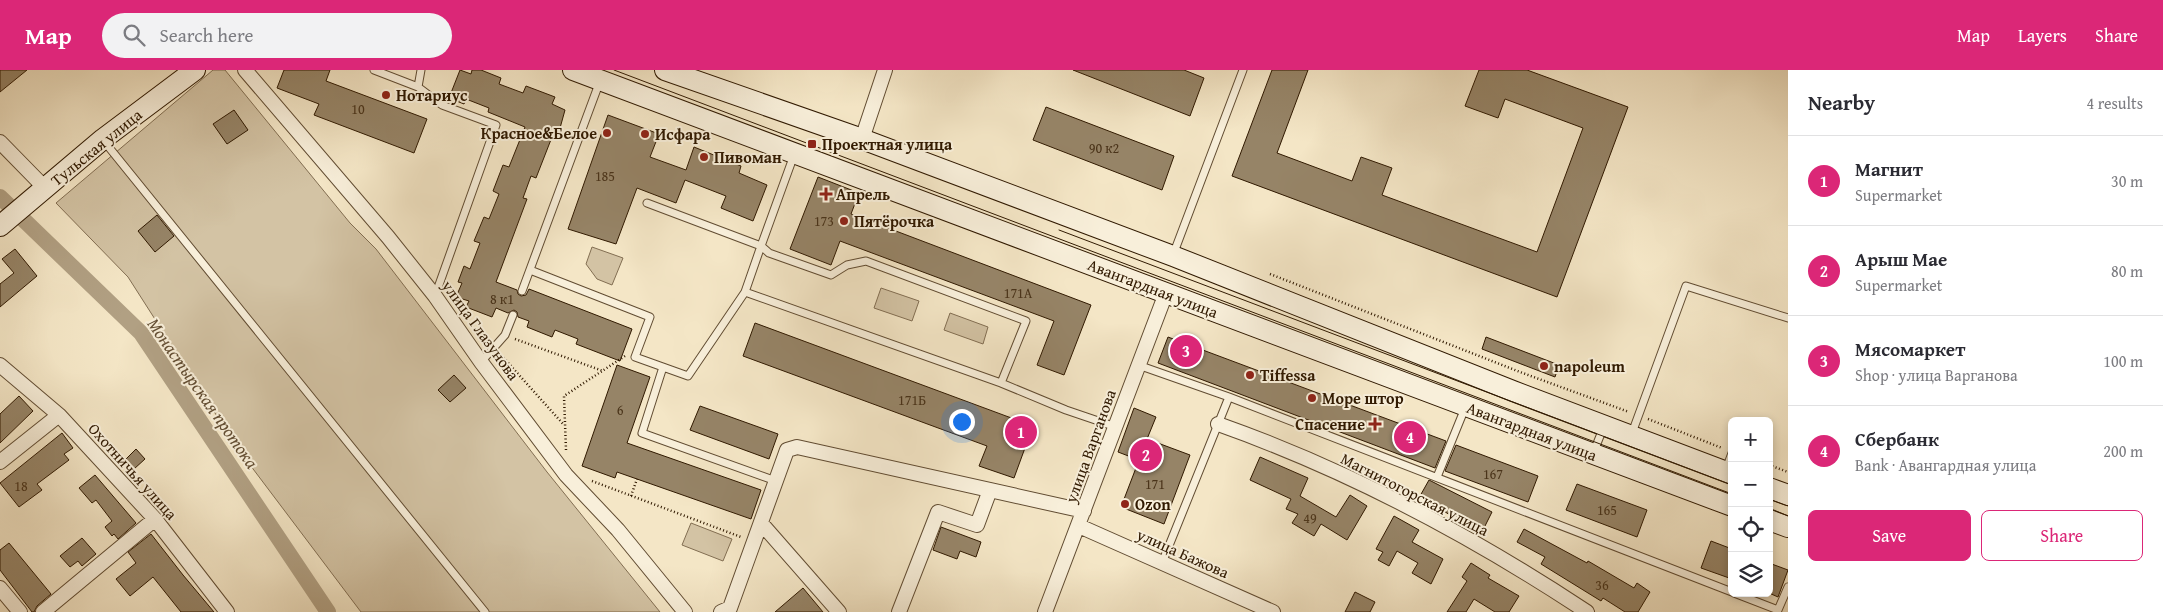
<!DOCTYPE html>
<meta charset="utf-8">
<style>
:root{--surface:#fff;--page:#f2f2f3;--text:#2b2b33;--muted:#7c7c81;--line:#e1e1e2;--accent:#db2777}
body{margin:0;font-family:"Gentium Book Plus",serif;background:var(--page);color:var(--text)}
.controls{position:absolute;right:15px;bottom:15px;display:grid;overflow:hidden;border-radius:8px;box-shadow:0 2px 8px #0003}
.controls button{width:45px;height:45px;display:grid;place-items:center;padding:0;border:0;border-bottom:1px solid var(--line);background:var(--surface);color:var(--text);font:25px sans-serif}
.you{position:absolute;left:961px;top:351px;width:18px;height:18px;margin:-12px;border:4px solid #fff;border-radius:50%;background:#1a73e8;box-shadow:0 0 0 8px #1a73e833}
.badge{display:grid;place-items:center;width:32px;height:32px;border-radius:50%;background:var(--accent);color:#fff;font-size:16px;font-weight:700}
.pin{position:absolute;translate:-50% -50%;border:2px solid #fff;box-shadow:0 1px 5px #0006}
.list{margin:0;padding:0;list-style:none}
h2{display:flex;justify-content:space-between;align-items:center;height:65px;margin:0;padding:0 20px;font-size:21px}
h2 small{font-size:16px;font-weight:400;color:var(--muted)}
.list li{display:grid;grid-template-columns:32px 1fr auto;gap:15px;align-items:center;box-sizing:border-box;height:90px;padding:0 20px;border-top:1px solid var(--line)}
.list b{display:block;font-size:19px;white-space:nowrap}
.list p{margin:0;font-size:16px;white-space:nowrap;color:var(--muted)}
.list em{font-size:16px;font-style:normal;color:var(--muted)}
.actions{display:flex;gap:10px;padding:15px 20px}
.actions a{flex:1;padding:11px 0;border:1px solid var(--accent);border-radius:8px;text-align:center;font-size:18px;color:var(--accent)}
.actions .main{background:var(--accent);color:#fff}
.icon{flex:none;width:28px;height:28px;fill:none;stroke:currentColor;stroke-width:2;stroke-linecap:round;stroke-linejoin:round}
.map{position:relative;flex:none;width:1788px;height:542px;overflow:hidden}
header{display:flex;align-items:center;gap:30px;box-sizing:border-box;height:70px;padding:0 25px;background:var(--accent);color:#fff}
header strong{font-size:24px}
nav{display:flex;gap:28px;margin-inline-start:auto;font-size:18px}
.search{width:350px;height:45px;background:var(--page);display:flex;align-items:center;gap:12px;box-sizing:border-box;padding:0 18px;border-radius:28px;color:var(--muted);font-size:19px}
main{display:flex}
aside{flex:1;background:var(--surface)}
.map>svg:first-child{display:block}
</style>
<header>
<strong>Map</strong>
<div class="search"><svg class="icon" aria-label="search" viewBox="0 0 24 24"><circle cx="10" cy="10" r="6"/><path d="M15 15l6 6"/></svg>Search here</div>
<nav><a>Map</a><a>Layers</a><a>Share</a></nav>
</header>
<main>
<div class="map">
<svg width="1788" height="542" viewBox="0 0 1788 542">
<rect width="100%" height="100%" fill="#f4e6c6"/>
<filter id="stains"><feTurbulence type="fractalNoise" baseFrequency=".004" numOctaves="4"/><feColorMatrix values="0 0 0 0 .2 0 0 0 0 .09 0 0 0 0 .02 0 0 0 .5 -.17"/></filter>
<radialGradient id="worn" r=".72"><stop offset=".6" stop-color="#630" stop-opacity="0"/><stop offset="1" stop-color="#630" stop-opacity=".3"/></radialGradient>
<path fill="#d3c3a4" stroke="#826e52" d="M213,0H225L350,153L376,179L547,402L660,542H361L238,379L128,207L56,133Z
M592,177L623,188L612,215L597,209L586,194Z
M881,218L919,231L912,251L874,238Z
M950,243L988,257L983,274L944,260Z
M691,453L732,469L723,491L682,475Z"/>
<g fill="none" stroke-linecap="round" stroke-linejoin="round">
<path stroke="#b1a083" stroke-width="16" d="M0,127L141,263L328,542"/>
</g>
<path fill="#968467" stroke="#301900" d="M0,0H27L0,22Z
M284,0H330L326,11L427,49L414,83L314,45L319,34L277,18Z
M460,0L471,4L472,0H481L501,8L499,14L523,23L526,16L555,27L552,34L565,40L557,69L552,67L536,108L531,106L523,128L527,129L496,212L517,220L518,224L521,226L526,225L529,219L632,259L620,291L576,274L578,269L555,260L552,267L527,257L529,251L518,247L517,242L514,240L508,243L496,238L492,247L466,237L469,231L456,227L462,213L458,212L464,196L470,199L480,173L474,171L484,147L489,149L499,124L493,121L503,95L509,97L525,57L488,42L489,38L466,29L464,34L449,28Z
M1073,0H1184L1204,8L1190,46Z
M1272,0H1308L1277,83L1352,111L1361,87L1392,98L1382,125L1537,182L1583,58L1505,29L1498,48L1465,36L1479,0H1527L1628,37L1557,227L1232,106Z
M1046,37L1174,86L1162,120L1033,70Z
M234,40L248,60L227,74L213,54Z
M608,45L659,64L650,87L686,100L694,77L741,96L739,103L767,115L753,151L721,138L726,126L685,110L676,133L637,118L616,174L568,159Z
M818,107L859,123L851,144L1091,235L1064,305L1037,295L1054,251L840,171L831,195L790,179Z
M157,145L174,166L155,182L138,161Z
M15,179L37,206L0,237V214L14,203L2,189Z
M755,253L1033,356L1014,408L979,396L987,376L743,286Z
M1168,267L1446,371L1435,398L1158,293Z
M1486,267L1559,295L1555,307L1482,279Z
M617,295L650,307L627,373L761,420L751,449L617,402L615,408L582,396Z
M454,305L466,318L450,332L438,320Z
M19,326L33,341L0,373V344Z
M700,336L778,364L769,389L690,360Z
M1134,338L1156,347L1147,369L1190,385L1164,454L1121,437L1139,390L1118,382Z
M62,363L73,378L64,384L69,390L37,414L42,420L19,437L0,413Z
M1456,375L1538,406L1528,432L1445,401Z
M136,379L145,389L134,399L125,390Z
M1260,387L1308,408L1300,426L1336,447L1350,425L1367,436L1347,470L1321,454L1314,466L1292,453L1298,444L1286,439L1291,429L1250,410Z
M95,405L136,453L118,469L114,464L112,466L105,457L112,451L96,430L92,433L79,418Z
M1429,410L1492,442L1483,460L1467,452L1466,453L1463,452L1461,455L1448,448L1450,445L1420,426Z
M1577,414L1647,440L1637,467L1566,440Z
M1394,446L1419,460L1412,472L1443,489L1431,514L1412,503L1418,493L1397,481L1389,496L1378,490L1383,482L1376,479Z
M941,457L981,472L976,487L960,481L957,489L933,480Z
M1524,459L1587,493L1588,491L1634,518L1637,513L1650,522L1638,542H1625L1603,528L1601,531L1541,494L1545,487L1517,472Z
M151,464L183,505L214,542H181L153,507L130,526L116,509L136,493L128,482Z
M82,468L96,484L82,496L78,491L70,497L60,486Z
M1711,471L1732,479V509L1701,498Z
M9,473L51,524L37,536L34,542H32L0,500V480Z
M1471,493L1490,505L1488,508L1519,526L1509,542H1495L1474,529L1466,542H1447L1467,511L1462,507Z
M1769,493L1788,500L1778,527L1769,523Z
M803,518L823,542H775Z
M1355,522L1375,532L1370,542H1345Z"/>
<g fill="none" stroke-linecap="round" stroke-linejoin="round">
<g stroke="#614c32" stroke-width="9">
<path id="lane" d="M374,0L418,17L442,35L496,55L435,226
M418,17L421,0
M103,70L485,542
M794,85L761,176L769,183L831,205L847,195L866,191L1026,251L1001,313
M1173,185L1243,0
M530,200L650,247L635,287L688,306L745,222L761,176L647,133
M522,221L600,11
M745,222L1001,313L1066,340L1116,357
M481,292L505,265L513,245
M1138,295L1229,327L1732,522
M663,297L642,363L776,411
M1632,363L1686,216L1788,248
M1594,381L1604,356
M1726,399L1732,383
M1437,407L1465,338
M1162,493L1229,327
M1734,523L1778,540L1788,517"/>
</g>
<g stroke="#614c32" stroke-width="16">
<path id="street" d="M245,0L388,167L435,226L481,292L566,405L618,460L685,542
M862,69L885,0
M0,72L45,118
M0,295L59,345L155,449L227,542
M1218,354C1348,400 1472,466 1587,542
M0,392L59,345
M761,453L839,542
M1079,456L1273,542
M0,518L20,542
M43,542L155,449
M721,542L730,538L787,380L797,377L1084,441
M899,542L938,442L977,455L990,420
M1045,542L1166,223"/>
</g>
<g stroke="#301900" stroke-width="22">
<path id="secondary" d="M573,0L1732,436
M665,0L862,69L1173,186L1513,321L1732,404
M0,156L103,69L195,0
M1769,418L1788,425
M1769,450L1788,457"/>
</g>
<path stroke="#301900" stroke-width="2.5" stroke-dasharray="1 2.5" stroke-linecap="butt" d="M1270,204L1520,302L1629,342
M515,269L603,301
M501,285L564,355
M1648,349L1722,378
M566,380L564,326L625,286
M1769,395L1788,402
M592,411L741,467
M631,426L637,409"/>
<use href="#lane" stroke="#f8efda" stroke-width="7"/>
<use href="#street" stroke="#f8efda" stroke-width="14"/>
<use href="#secondary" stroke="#f8efda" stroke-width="20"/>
<path stroke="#301900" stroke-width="1" d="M614,0L1732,424
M1059,160L1732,415
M1769,429L1788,436
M1769,438L1788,446"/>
</g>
<g fill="#8f2418" stroke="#f8efda" stroke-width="2">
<circle cx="386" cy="25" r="5"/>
<circle cx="607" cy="63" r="5"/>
<circle cx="645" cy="64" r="5"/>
<rect x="807" y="69" width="10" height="10" rx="2.5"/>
<circle cx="704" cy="87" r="5"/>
<path d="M823.5 116.5h5v5h5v5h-5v5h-5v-5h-5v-5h5z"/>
<circle cx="844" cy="151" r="5"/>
<circle cx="1544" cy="296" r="5"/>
<circle cx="1250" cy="305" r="5"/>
<circle cx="1312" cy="328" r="5"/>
<path d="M1372.5 346.5h5v5h5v5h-5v5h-5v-5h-5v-5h5z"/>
<circle cx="1125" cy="434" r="5"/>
</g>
<g text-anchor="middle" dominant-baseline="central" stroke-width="4" stroke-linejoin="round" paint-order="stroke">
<g font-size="14" fill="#4a341a">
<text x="358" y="39">10</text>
<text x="1104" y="78">90 к2</text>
<text x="605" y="106">185</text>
<text x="824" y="151">173</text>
<text x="1018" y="223">171А</text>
<text x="502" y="229">8 к1</text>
<text x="912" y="330">171Б</text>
<text x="620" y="340">6</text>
<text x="1493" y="404">167</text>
<text x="1155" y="414">171</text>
<text x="21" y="416">18</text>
<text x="1607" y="440">165</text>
<text x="1310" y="448">49</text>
<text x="1602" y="515">36</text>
</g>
<g font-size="16" font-weight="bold" fill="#301900" stroke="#f8efda" text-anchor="start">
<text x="396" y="25">Нотариус</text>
<text x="597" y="63" text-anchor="end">Красное&amp;Белое</text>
<text x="655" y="64">Исфара</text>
<text x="822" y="74">Проектная улица</text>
<text x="714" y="87">Пивоман</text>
<text x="836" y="124">Апрель</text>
<text x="854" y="151">Пятёрочка</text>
<text x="1554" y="296">napoleum</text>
<text x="1260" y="305">Tiffessa</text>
<text x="1322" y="328">Море штор</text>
<text x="1365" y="354" text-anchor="end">Спасение</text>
<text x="1135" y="434">Ozon</text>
</g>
<g font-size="16" fill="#301900" stroke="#f8efda">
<text transform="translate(96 77) rotate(-39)">Тульская улица</text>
<text transform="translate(1153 218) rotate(21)">Авангардная улица</text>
<text transform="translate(481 260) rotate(54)">улица Глазунова</text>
<text transform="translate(1532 361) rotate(21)">Авангардная улица</text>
<text transform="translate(1090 376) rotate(-70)">улица Варганова</text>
<text transform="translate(133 401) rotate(48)">Охотничья улица</text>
<text transform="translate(1415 424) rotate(27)">Магнитогорская улица</text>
<text transform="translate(1183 483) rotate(24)">улица Бажова</text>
</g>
<g font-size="18" font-style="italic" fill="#644f34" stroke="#f8efda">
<text transform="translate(203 323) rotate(55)">Монастырская протока</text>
</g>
</g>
<rect width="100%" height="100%" filter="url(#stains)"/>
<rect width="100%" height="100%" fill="url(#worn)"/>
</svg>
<div class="controls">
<button>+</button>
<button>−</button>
<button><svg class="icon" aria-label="locate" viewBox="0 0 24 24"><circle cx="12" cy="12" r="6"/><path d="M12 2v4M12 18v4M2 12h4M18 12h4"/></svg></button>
<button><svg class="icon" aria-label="layers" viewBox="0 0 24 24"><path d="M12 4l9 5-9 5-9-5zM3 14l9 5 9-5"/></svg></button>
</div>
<div class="you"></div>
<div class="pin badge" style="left:1021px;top:362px">1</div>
<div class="pin badge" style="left:1146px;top:385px">2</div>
<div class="pin badge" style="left:1186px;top:281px">3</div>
<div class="pin badge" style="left:1410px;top:367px">4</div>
</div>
<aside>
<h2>Nearby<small>4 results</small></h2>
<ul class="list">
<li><span class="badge">1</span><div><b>Магнит</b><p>Supermarket</p></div><em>30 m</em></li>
<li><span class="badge">2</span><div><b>Арыш Мае</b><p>Supermarket</p></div><em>80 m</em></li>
<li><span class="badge">3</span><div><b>Мясомаркет</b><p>Shop · улица Варганова</p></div><em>100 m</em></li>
<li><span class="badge">4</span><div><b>Сбербанк</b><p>Bank · Авангардная улица</p></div><em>200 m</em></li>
</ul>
<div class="actions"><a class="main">Save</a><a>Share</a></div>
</aside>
</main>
